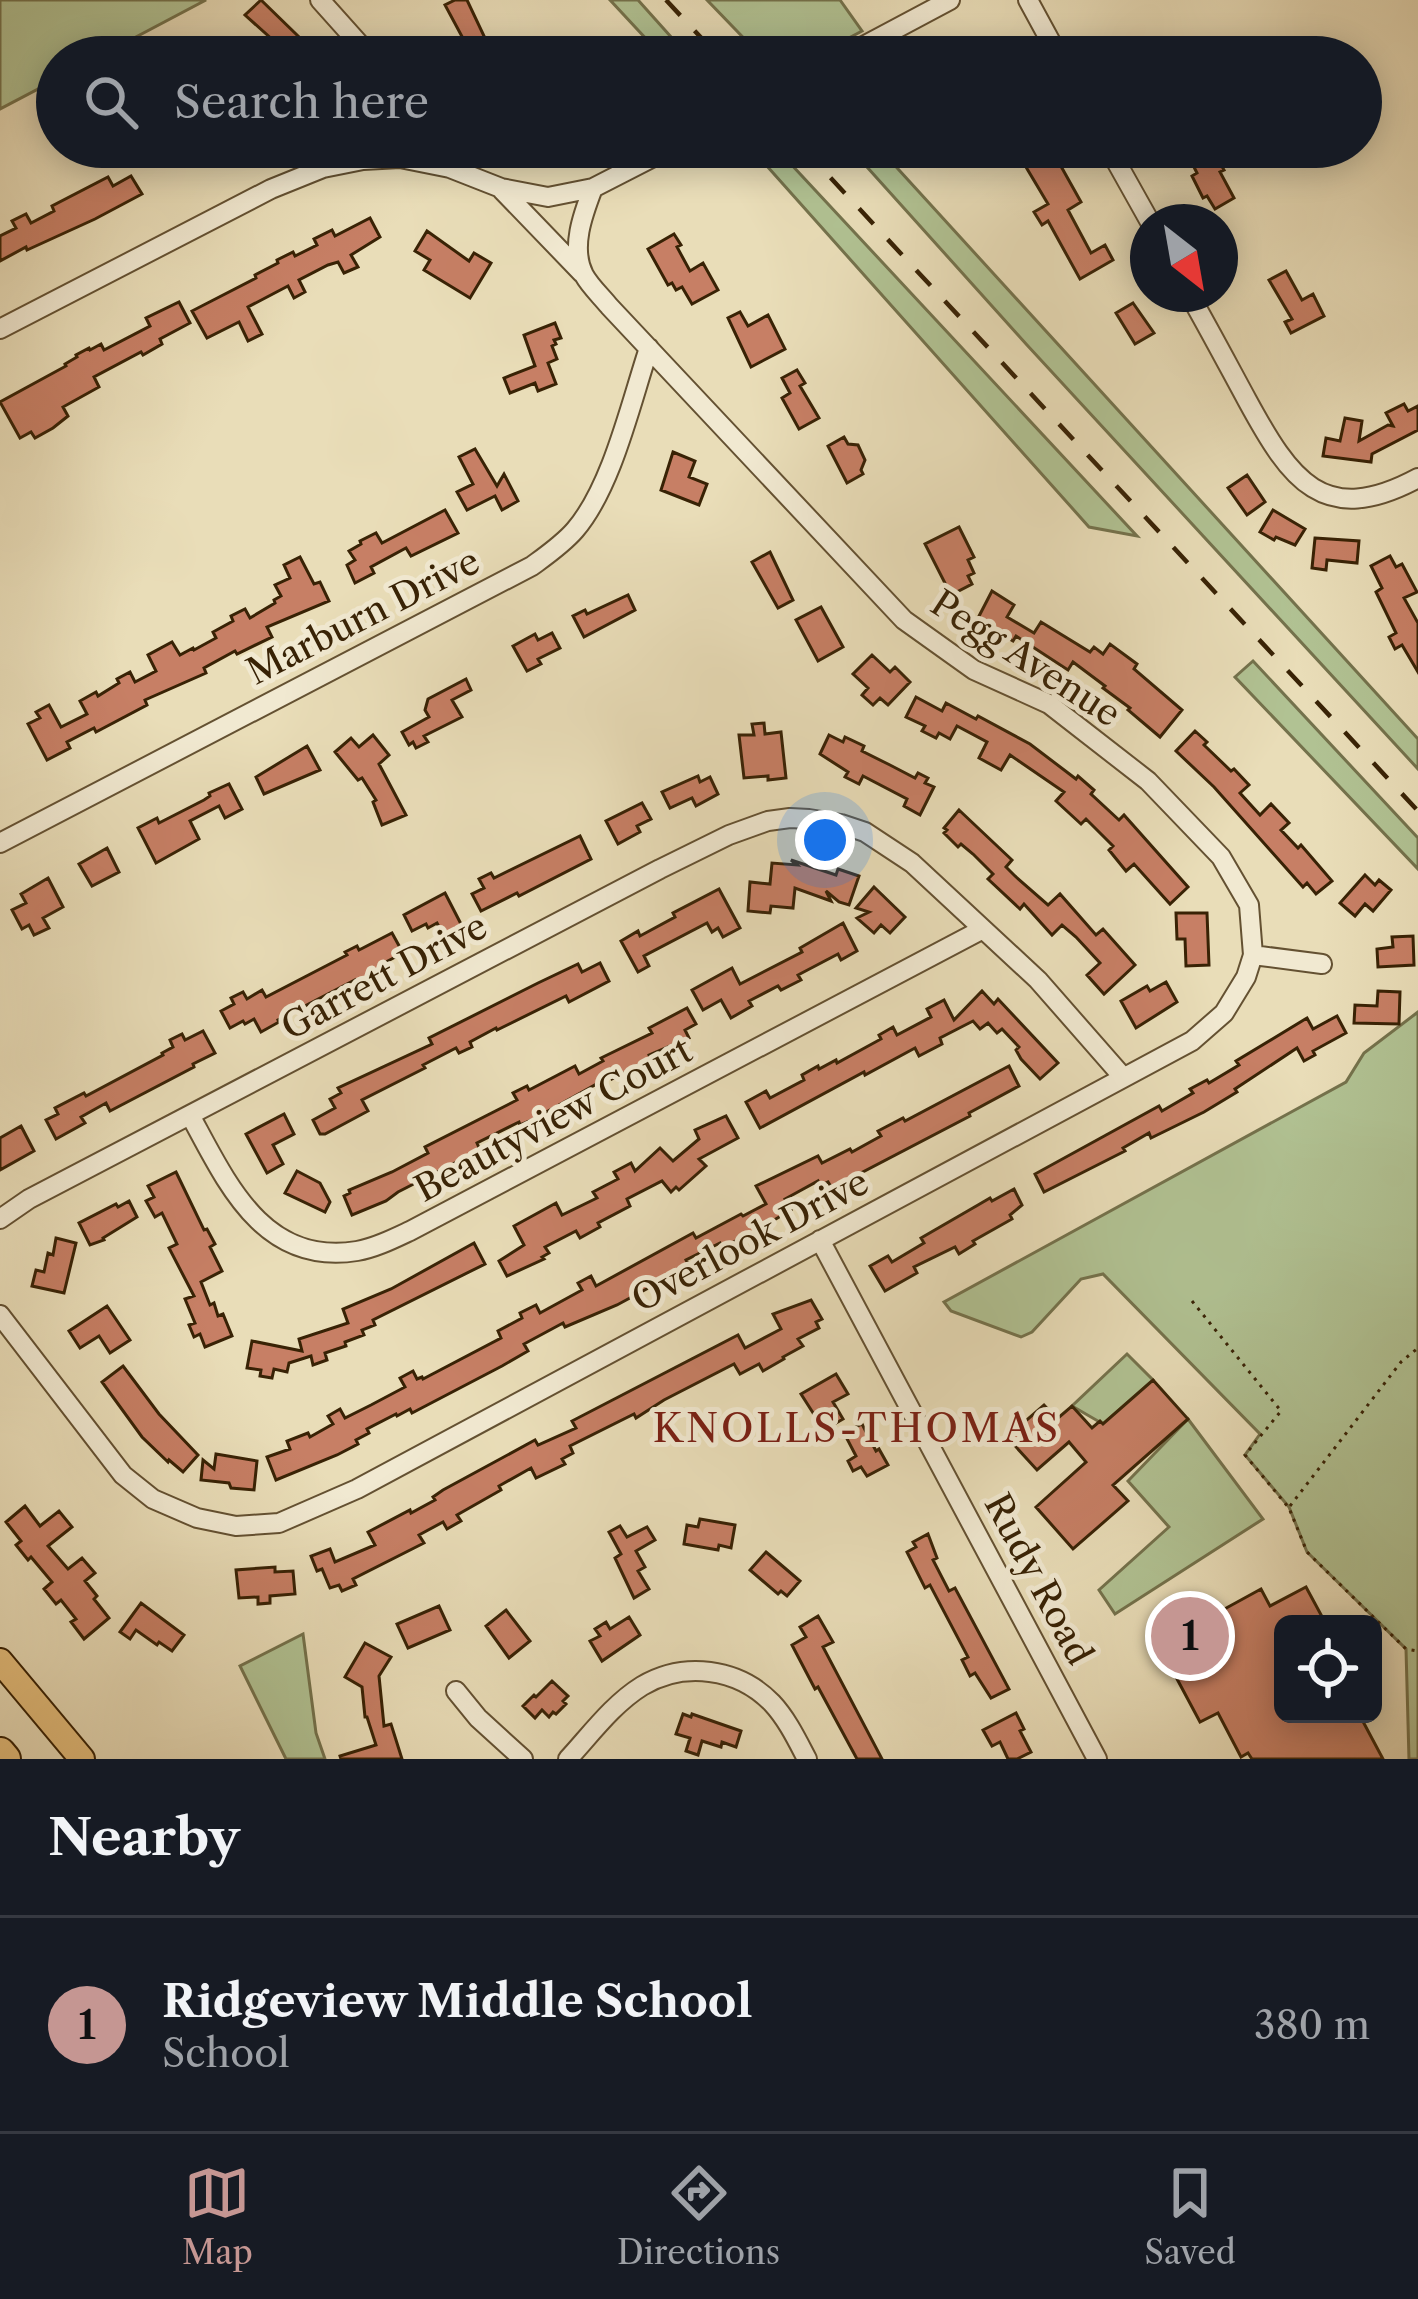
<!DOCTYPE html>
<style>
:root{--surface:#171b24;--page:#242831;--text:#f1f3f6;--muted:#9ea1a6;--line:#363941;--accent:#c59692}
body{margin:0;font-family:"Libre Caslon Text",serif;background:var(--page);color:var(--text)}
.controls{position:absolute;right:36px;bottom:36px;display:grid;overflow:hidden;border-radius:18px;box-shadow:0 6px 30px #0003}
.controls button{width:108px;height:108px;display:grid;place-items:center;padding:0;border:0;border-bottom:3px solid var(--line);background:var(--surface);color:var(--text);font:60px sans-serif}
.compass{position:absolute;left:1130px;top:204px;width:108px;height:108px;border-radius:50%;background:var(--surface);box-shadow:0 6px 30px #0003;rotate:149deg}
.you{position:absolute;left:825px;top:840px;width:42px;height:42px;margin:-30px;border:9px solid #fff;border-radius:50%;background:#1a73e8;box-shadow:0 0 0 18px #1a73e833}
.badge{display:grid;place-items:center;width:78px;height:78px;border-radius:50%;background:var(--accent);color:#111;font-size:39px;font-weight:700}
.pin{position:absolute;translate:-50% -50%;border:6px solid #fff;box-shadow:0 3px 12px #0006}
.list{margin:0;padding:0;list-style:none}
h2{display:flex;justify-content:space-between;align-items:center;height:156px;margin:0;padding:0 48px;font-size:51px}
h2 small{font-size:39px;font-weight:400;color:var(--muted)}
.list li{display:grid;grid-template-columns:78px 1fr auto;gap:36px;align-items:center;box-sizing:border-box;height:216px;padding:0 48px;border-top:3px solid var(--line)}
.list b{display:block;font-size:45px;white-space:nowrap}
.list p{margin:0;font-size:39px;white-space:nowrap;color:var(--muted)}
.list em{font-size:39px;font-style:normal;color:var(--muted)}
.icon{flex:none;width:66px;height:66px;fill:none;stroke:currentColor;stroke-width:2;stroke-linecap:round;stroke-linejoin:round}
.map{position:relative;flex:none;width:1418px;height:1759px;overflow:hidden}
.search{position:absolute;background:var(--surface);box-shadow:0 6px 30px #0003;left:36px;right:36px;top:36px;height:132px;display:flex;align-items:center;gap:30px;box-sizing:border-box;padding:0 42px;border-radius:66px;color:var(--muted);font-size:45px}
.sheet{height:372px;background:var(--surface)}
nav{display:flex;justify-content:space-around;align-items:center;box-sizing:border-box;height:168px;border-top:3px solid var(--line);background:var(--surface);font-size:33px;color:var(--muted)}
nav a{display:grid;justify-items:center;gap:6px}
nav .on{color:var(--accent)}
.map>svg:first-child{display:block}
</style>
<div class="map">
<svg width="1418" height="1759" viewBox="0 0 1418 1759">
<rect width="100%" height="100%" fill="#e9ddb8"/>
<filter id="stains"><feTurbulence type="fractalNoise" baseFrequency=".00167" numOctaves="4"/><feColorMatrix values="0 0 0 0 .2 0 0 0 0 .09 0 0 0 0 .02 0 0 0 .5 -.17"/></filter>
<radialGradient id="worn" r=".72"><stop offset=".6" stop-color="#630" stop-opacity="0"/><stop offset="1" stop-color="#630" stop-opacity=".3"/></radialGradient>
<path fill="#b1c293" stroke="#74724c" stroke-width="3" d="M0,0H206L98,57H57V79L0,109Z
M610,0H638L689,57H663Z
M707,0H840L862,31L813,57H762Z
M763,147H775L1137,536L1089,527L757,155Z
M849,147H878L1418,739V769L1027,345Z
M1253,661L1418,838V869L1235,677Z
M1418,1012V1759H1409L1406,1649L1307,1552L1289,1507L1245,1455L1260,1434L1103,1274L1081,1279L1032,1332L1021,1337L951,1311L944,1302L1346,1082L1364,1053Z
M1127,1354L1153,1380L1103,1424L1072,1406Z
M1188,1419L1263,1519L1115,1614L1099,1590L1169,1527L1128,1481Z
M303,1634L316,1733L325,1759H286L240,1666Z"/>
<path fill="#c77f65" stroke="#382205" stroke-width="3" d="M261,0L298,36L284,50L245,15Z
M455,0H467L484,36L466,44L445,5Z
M1184,147H1211L1224,170L1220,172L1234,198L1215,209L1207,196L1203,198L1192,176L1197,173Z
M1053,152L1081,202L1068,210L1091,253L1105,245L1113,260L1080,279L1048,221L1042,225L1034,212L1048,204L1026,167Z
M131,176L142,194L95,219L27,250L26,247L0,261V236L16,228L12,221L26,214L31,223L54,211L52,206L108,177L113,186Z
M370,218L380,237L351,255L358,267L344,273L338,262L328,265L299,280L305,292L294,298L288,286L248,307L262,334L248,341L239,322L207,338L192,311L256,278L255,275L278,263L277,260L293,252L295,256L317,245L314,239L332,230L335,236Z
M427,231L469,261L474,253L491,263L470,298L424,270L430,260L415,251Z
M674,234L681,245L677,247L690,271L703,263L718,290L692,304L682,287L676,290L672,283L668,285L648,249Z
M1286,271L1302,300L1313,294L1324,316L1291,333L1285,322L1292,319L1269,280Z
M179,302L190,323L160,339L162,344L143,355L141,352L94,377L99,387L63,407L68,416L53,428L35,438L31,432L20,438L0,402L66,366L65,364L77,357L76,355L89,348L90,350L101,344L104,350L150,326L146,318Z
M1133,303L1154,333L1135,344L1116,313Z
M740,312L748,326L768,315L785,349L751,367L728,318Z
M555,323L561,338L554,340L556,344L552,346L557,359L548,363L556,384L538,391L535,383L510,393L504,378L535,366L524,335Z
M797,370L805,383L800,386L819,418L799,429L782,398L790,393L782,378Z
M1404,404L1408,411L1418,406V430L1372,454L1371,462L1323,456L1326,438L1340,441L1345,418L1362,421L1359,441L1388,425L1393,426L1386,413Z
M844,437L848,444L858,445L865,460L861,470L863,474L847,483L828,446Z
M475,449L497,486L504,474L518,501L502,510L495,496L467,510L457,492L473,484L459,457Z
M673,452L695,461L689,477L707,484L699,505L661,490Z
M1247,475L1265,502L1247,515L1228,488Z
M445,510L458,533L411,556L406,548L371,567L374,573L355,583L347,565L355,560L349,551L361,544L360,541L376,533L382,543Z
M1273,510L1305,529L1295,545L1276,537L1274,540L1260,532Z
M959,527L974,557L968,560L974,573L968,576L972,584L951,595L925,544Z
M1315,538L1359,541L1357,563L1327,560L1326,570L1312,568Z
M770,552L793,600L778,608L752,562Z
M1390,556L1396,567L1402,564L1417,592L1404,598L1418,623V672L1402,645L1395,649L1389,637L1396,633L1376,592L1382,588L1371,566Z
M300,557L314,584L320,582L329,601L267,627L272,637L237,654L235,651L204,668L206,673L145,700L147,705L96,732L94,728L67,742L70,748L47,760L28,724L40,718L36,712L49,705L61,727L87,714L80,701L96,692L98,696L119,683L117,679L130,672L135,682L156,671L148,655L172,642L180,655L193,648L194,650L216,638L213,632L233,621L231,616L245,609L250,618L275,603L274,600L281,596L275,585L290,578L284,565Z
M992,591L1014,605L1007,617L1034,633L1041,622L1090,652L1094,647L1103,654L1110,644L1137,664L1134,669L1182,710L1160,737L1128,710L1130,708L1103,688L1105,686L1073,662L1068,670L1016,636L1013,641L977,620Z
M628,595L635,610L584,637L573,616L585,610L587,614Z
M821,607L843,647L818,661L796,620Z
M552,633L560,648L538,659L541,664L527,671L513,646L535,634L538,640Z
M872,655L890,672L895,667L910,682L888,705L880,698L873,705L862,695L868,688L853,674Z
M466,679L471,690L452,700L462,717L424,736L428,742L416,748L413,742L409,745L402,732L429,717L425,710L428,699Z
M916,697L942,711L946,703L976,719L978,716L1030,744L1076,779L1078,776L1094,790L1091,794L1119,820L1124,815L1188,887L1170,904L1134,864L1126,871L1109,850L1113,846L1086,819L1081,824L1056,801L1064,792L1010,755L1001,770L979,758L987,742L957,726L950,739L939,733L936,738L922,731L925,726L906,717Z
M764,723L765,734L781,732L786,778L768,780V776L744,778L739,735H754L752,724Z
M1195,731L1207,742L1204,745L1231,771L1234,769L1249,785L1240,793L1260,815L1271,804L1289,823L1281,830L1298,848L1301,845L1332,881L1316,894L1307,883L1303,887L1214,787L1176,751Z
M373,735L389,755L379,764L406,815L382,825L373,802L376,800L362,778L358,780L335,752L351,738L359,747Z
M829,735L843,742L845,737L864,746L862,751L890,765L915,778L918,773L928,778L925,783L934,787L920,815L904,806L907,799L863,776L859,784L845,777L848,772L820,754Z
M307,746L320,770L264,794L256,777Z
M698,776L700,782L710,777L718,794L696,806L692,798L670,808L662,792Z
M229,784L242,809L225,818L219,806L190,821L199,839L156,863L138,828L157,818L159,823L204,800L210,796L209,793Z
M642,803L651,819L637,826L640,832L618,844L606,821Z
M959,810L1012,860L1006,867L1015,876L1048,905L1060,894L1096,935L1103,929L1135,965L1104,994L1087,975L1100,963L1076,937L1062,925L1052,935L1024,904L1020,909L988,879L993,874L973,854L961,844L958,847L944,833L947,830L944,828Z
M580,836L591,859L519,896L517,893L481,911L472,894L484,888L479,879L491,873L494,878Z
M107,848L119,872L92,886L79,864Z
M791,860L836,875L838,869L859,876L849,905L839,902L826,891L831,901L795,888L793,908L771,906L770,913L748,911L750,882L770,884L772,863L797,865Z
M1365,875L1375,885L1379,880L1391,890L1373,911L1365,904L1355,916L1340,903Z
M48,878L63,907L43,918L49,928L34,935L29,925L22,929L12,910L26,903L21,894Z
M874,887L905,917L890,933L881,925L874,933L857,918L869,912L856,908Z
M719,889L740,928L723,937L718,928L712,932L707,923L644,956L649,966L638,972L621,941L638,931L640,936L675,917L673,913Z
M445,893L462,926L444,936L437,923L428,928L426,924L412,931L404,915Z
M1176,913H1207L1209,965L1186,966L1185,939H1177Z
M843,923L857,951L841,960L838,954L798,975L801,980L781,990L778,986L749,1001L752,1006L731,1018L721,1000L703,1010L692,990L732,968L740,984L802,952L800,948Z
M392,933L403,953L384,963L386,966L373,974L356,983L355,980L278,1020L279,1022L261,1032L254,1019L245,1024L243,1021L230,1028L221,1011L234,1004L231,998L243,992L247,999L262,990L266,997L347,955L345,952L357,946L359,950Z
M1413,936L1414,965L1378,967L1377,949L1393,947L1392,937Z
M600,963L609,981L569,1002L566,996L497,1030L496,1028L470,1042L472,1047L459,1053L456,1048L423,1065L425,1068L362,1100L368,1111L325,1134H320L313,1120L335,1108L330,1099L341,1093L338,1088L432,1044L429,1038L538,983L578,964L582,972Z
M1166,982L1177,1002L1136,1028L1121,1001L1147,986L1150,991Z
M982,991L994,1004L998,999L1058,1063L1040,1079L1021,1059L1016,1050L1019,1047L1002,1029L997,1033L988,1023L980,1029L973,1021L940,1038L942,1044L919,1056L915,1048L865,1075L864,1072L760,1128L746,1102L766,1091L770,1098L804,1080L802,1075L818,1066L819,1069L836,1060L837,1063L881,1039L879,1035L893,1027L897,1035L931,1017L927,1009L944,1000L954,1020Z
M1378,991L1400,992L1399,1024L1354,1023L1355,1005L1377,1006Z
M687,1008L696,1024L685,1030L689,1038L649,1055L650,1058L634,1068L612,1079L611,1076L532,1120L520,1125L519,1122L477,1143L480,1150L398,1192L386,1201L352,1215L344,1196L350,1193L349,1190L392,1172L428,1153L425,1147L517,1100L513,1093L527,1086L529,1090L575,1066L579,1074L603,1061L601,1058L652,1033L649,1028Z
M1337,1016L1346,1033L1313,1051L1315,1055L1304,1061L1297,1048L1235,1089L1237,1092L1204,1112L1151,1138L1149,1133L1123,1148L1125,1151L1044,1192L1035,1174L1159,1106L1162,1111L1193,1093L1190,1089L1207,1080L1209,1083L1239,1065L1236,1061L1307,1018L1313,1029Z
M203,1031L215,1053L193,1064L194,1067L110,1111L106,1103L81,1117L85,1123L56,1139L46,1120L58,1114L55,1108L84,1093L86,1096L163,1055L162,1053L173,1047L170,1040L182,1034L185,1040Z
M1009,1066L1019,1086L969,1113L970,1116L832,1188L828,1182L820,1186L818,1181L785,1199L791,1210L764,1226L722,1248L720,1243L686,1260L689,1266L617,1305L565,1327L563,1323L524,1344L528,1351L502,1366L412,1413L410,1409L397,1416L396,1414L367,1429L369,1433L356,1440L358,1444L337,1455L276,1480L267,1457L290,1449L287,1441L308,1433L310,1437L333,1424L328,1416L340,1409L345,1418L371,1405L405,1387L400,1378L413,1371L417,1379L422,1377L423,1379L501,1338L498,1331L522,1318L520,1313L536,1305L540,1313L582,1290L578,1283L591,1276L596,1286L693,1233L696,1238L741,1214L743,1216L766,1204L756,1186L818,1156L822,1163L850,1149L852,1152L881,1136L878,1131L903,1118L905,1121Z
M284,1114L294,1134L273,1145L283,1164L267,1173L246,1134Z
M726,1116L738,1138L699,1159L706,1166L679,1190L676,1187L671,1192L662,1181L627,1199L630,1206L598,1223L600,1227L580,1238L576,1231L545,1247L549,1253L542,1257L544,1259L507,1276L499,1261L524,1245L514,1226L556,1203L562,1215L597,1198L593,1192L618,1179L614,1172L631,1163L635,1171L660,1148L673,1161L699,1139L695,1130Z
M21,1126L34,1151L0,1170V1138Z
M297,1171L320,1183L330,1202L325,1212L285,1193Z
M176,1172L204,1230L207,1229L215,1244L210,1247L222,1271L201,1282L210,1305L214,1303L218,1316L223,1314L232,1336L205,1347L200,1334L194,1337L189,1325L195,1323L185,1299L194,1296L169,1248L177,1244L162,1213L155,1217L146,1201L154,1197L148,1186Z
M1014,1189L1022,1205L1010,1215L1012,1219L973,1241L975,1244L959,1254L955,1247L914,1267L917,1273L885,1291L870,1266L888,1256L892,1262L924,1243L921,1238L978,1205L990,1198L992,1201Z
M129,1201L137,1217L103,1238L104,1240L90,1245L79,1223L116,1204L118,1207Z
M56,1238L76,1243L64,1293L32,1286L36,1270L44,1272L48,1253L53,1255Z
M474,1243L485,1264L373,1320L375,1325L362,1330L364,1335L345,1342L346,1346L325,1353L327,1360L313,1365L311,1356L289,1363L287,1372L274,1369L272,1378L260,1376L261,1370L247,1368L252,1341L302,1351L299,1339L348,1323L343,1309L391,1289Z
M811,1300L822,1319L816,1322L819,1328L798,1339L803,1346L783,1357L784,1359L763,1371L759,1364L740,1374L734,1364L664,1400L636,1418L634,1414L570,1446L573,1453L562,1459L565,1464L536,1478L531,1468L499,1486L501,1490L457,1515L461,1521L447,1529L443,1522L419,1535L424,1543L353,1579L356,1585L342,1591L339,1585L330,1588L322,1569L317,1571L311,1556L330,1549L335,1562L375,1545L368,1532L410,1510L411,1513L435,1500L433,1497L443,1490L535,1440L538,1445L576,1428L572,1421L738,1335L745,1348L781,1329L773,1314Z
M107,1306L130,1340L110,1353L99,1336L80,1348L69,1331Z
M123,1366L159,1414L198,1455L183,1472L169,1460L168,1462L142,1437L102,1382Z
M836,1374L848,1394L833,1402L843,1419L824,1430L801,1394Z
M1153,1380L1188,1419L1113,1485L1128,1501L1073,1549L1036,1507L1086,1462L1069,1442L1037,1470L1007,1437L1044,1405L1057,1419L1072,1406L1092,1428L1100,1421L1103,1424Z
M862,1424L876,1451L879,1449L888,1465L867,1476L861,1467L853,1471L848,1461L856,1456L844,1433Z
M216,1454L257,1461L254,1490L231,1488L229,1483L201,1480L203,1460L214,1469Z
M25,1506L40,1526L59,1511L72,1527L48,1546L68,1569L82,1558L95,1573L85,1581L97,1596L94,1599L109,1618L84,1639L71,1622L76,1619L61,1600L56,1604L44,1589L52,1582L31,1557L28,1560L16,1545L21,1541L6,1522Z
M700,1519L735,1525L731,1548L719,1545L718,1550L684,1544L687,1525L698,1527Z
M620,1526L627,1537L647,1527L655,1540L636,1551L645,1567L638,1571L649,1589L634,1598L615,1558L621,1554L609,1532Z
M928,1534L937,1558L933,1560L949,1591L955,1588L1009,1689L991,1698L975,1673L970,1676L962,1660L968,1657L930,1585L925,1588L907,1552L916,1547L913,1542Z
M766,1552L800,1581L787,1596L781,1591L778,1594L750,1570Z
M275,1567V1572L293,1571L295,1594L270,1596V1603L258,1604V1597L239,1598L236,1570Z
M1306,1587L1326,1624H1283V1714H1359L1383,1759H1252L1248,1753L1241,1757L1218,1713L1200,1722L1168,1662L1217,1636L1208,1618L1261,1589L1270,1606Z
M141,1603L184,1635L172,1651L159,1642L157,1645L136,1630L130,1639L120,1632Z
M439,1606L450,1630L408,1648L397,1624Z
M506,1610L530,1641L509,1658L486,1626Z
M818,1616L833,1642L823,1647L882,1759H857L818,1687L815,1689L792,1645L806,1637L800,1627Z
M629,1617L640,1635L602,1661L590,1641L600,1636L595,1629L606,1622L610,1629Z
M365,1643L391,1657L379,1676L384,1726L391,1724L402,1759H341L340,1756L376,1745L367,1717H365L362,1687L345,1677Z
M552,1681L568,1696L563,1701L566,1704L556,1714L553,1712L549,1717L542,1710L535,1718L523,1706L534,1695L536,1697Z
M1016,1713L1024,1729L1020,1731L1031,1752L1017,1759H1008L1000,1742L992,1746L983,1730Z
M683,1714L691,1717L692,1714L741,1731L736,1747L722,1742L721,1747L702,1741L698,1755L686,1751L690,1738L676,1734Z"/>
<g fill="none" stroke-linecap="round" stroke-linejoin="round">
<g stroke="#645132" stroke-width="22">
<path id="minor" d="M320,0L371,57
M1028,0L1059,57
M843,57L950,0
M1108,147L1150,222
M502,190L582,273
M1189,294C1209,329 1228,365 1247,400C1290,479 1323,529 1418,478
M0,329L271,189L323,168L363,160L400,158L450,168L501,188L548,197L593,188L673,147
M0,843L532,566C547,555 563,544 575,530C612,487 631,402 649,348
M1253,955L1322,964
M190,1115C227,1183 263,1266 357,1251C375,1248 393,1239 410,1231L983,929
M0,1219L29,1199L660,869L729,835L768,821L790,818L809,819L841,824L865,832L912,863L1038,980L1123,1077
M820,1240L1097,1759
M0,1315L123,1475L153,1499L197,1518L236,1526L279,1523L357,1489L1192,1041L1224,1013L1246,977L1253,955L1249,905L1221,857L1148,781L1049,704L974,670L904,620L609,306C601,296 590,286 584,275C570,248 583,214 593,188
M456,1691L478,1718L523,1759
M568,1759C591,1734 613,1704 642,1686C684,1661 738,1668 772,1703C787,1719 797,1740 807,1759"/>
</g>
<g stroke="#382205" stroke-width="28">
<path id="major" d="M0,1661L82,1759"/>
</g>
<g stroke="#382205" stroke-width="34">
<path id="highway" d="M0,1753L5,1759"/>
</g>
<path stroke="#382205" stroke-width="3" stroke-dasharray="3 6" stroke-linecap="butt" d="M1192,1301L1281,1411L1245,1455L1289,1508L1307,1552L1406,1649L1418,1651
M1290,1506L1401,1362L1418,1348"/>
<use href="#minor" stroke="#f1e9d1" stroke-width="18"/>
<use href="#major" stroke="#e4be7c" stroke-width="24"/>
<use href="#highway" stroke="#e4be7c" stroke-width="30"/>
<path stroke="#382205" stroke-width="4.5" stroke-dasharray="21 21" stroke-linecap="butt" d="M666,0L719,57
M802,147L1418,811"/>
</g>
<g text-anchor="middle" dominant-baseline="central" stroke-width="10" stroke-linejoin="round" paint-order="stroke">
<g font-size="36" fill="#382205" stroke="#f1e9d1">
<text transform="translate(363 616) rotate(-27)">Marburn Drive</text>
<text transform="translate(1026 658) rotate(33)">Pegg Avenue</text>
<text transform="translate(384 976) rotate(-28)">Garrett Drive</text>
<text transform="translate(553 1119) rotate(-28)">Beautyview Court</text>
<text transform="translate(750 1240) rotate(-28)">Overlook Drive</text>
<text transform="translate(1039 1579) rotate(62)">Rudy Road</text>
</g>
<g font-size="39" letter-spacing="3" fill="#7a1f14" stroke="#f1e9d1">
<text x="857" y="1428">KNOLLS-THOMAS</text>
</g>
</g>
<rect width="100%" height="100%" filter="url(#stains)"/>
<rect width="100%" height="100%" fill="url(#worn)"/>
</svg>
<div class="controls">
<button><svg class="icon" aria-label="locate" viewBox="0 0 24 24"><circle cx="12" cy="12" r="6"/><path d="M12 2v4M12 18v4M2 12h4M18 12h4"/></svg></button>
</div>
<svg class="compass" viewBox="-18 -18 36 36"><path d="M0-13l5 13h-10z" fill="#e53935"/><path d="M0 13l5-13h-10z" fill="#9ea1a6"/></svg>
<div class="you"></div>
<div class="pin badge" style="left:1190px;top:1636px">1</div>
<div class="search"><svg class="icon" aria-label="search" viewBox="0 0 24 24"><circle cx="10" cy="10" r="6"/><path d="M15 15l6 6"/></svg>Search here</div>
</div>
<section class="sheet">
<h2>Nearby<small></small></h2>
<ul class="list">
<li><span class="badge">1</span><div><b>Ridgeview Middle School</b><p>School</p></div><em>380 m</em></li>
</ul>
</section>
<nav>
<a class="on"><svg class="icon" aria-label="map" viewBox="0 0 24 24"><path d="M3 6l6-2 6 2 6-2v14l-6 2-6-2-6 2zM9 4v14M15 6v14"/></svg>Map</a>
<a><svg class="icon" aria-label="directions" viewBox="0 0 24 24"><path d="M12 3l9 9-9 9-9-9zM9 14v-3h6M13 9l2 2-2 2"/></svg>Directions</a>
<a><svg class="icon" aria-label="saved" viewBox="0 0 24 24"><path d="M7 4h10v16l-5-4-5 4z"/></svg>Saved</a>
</nav>
